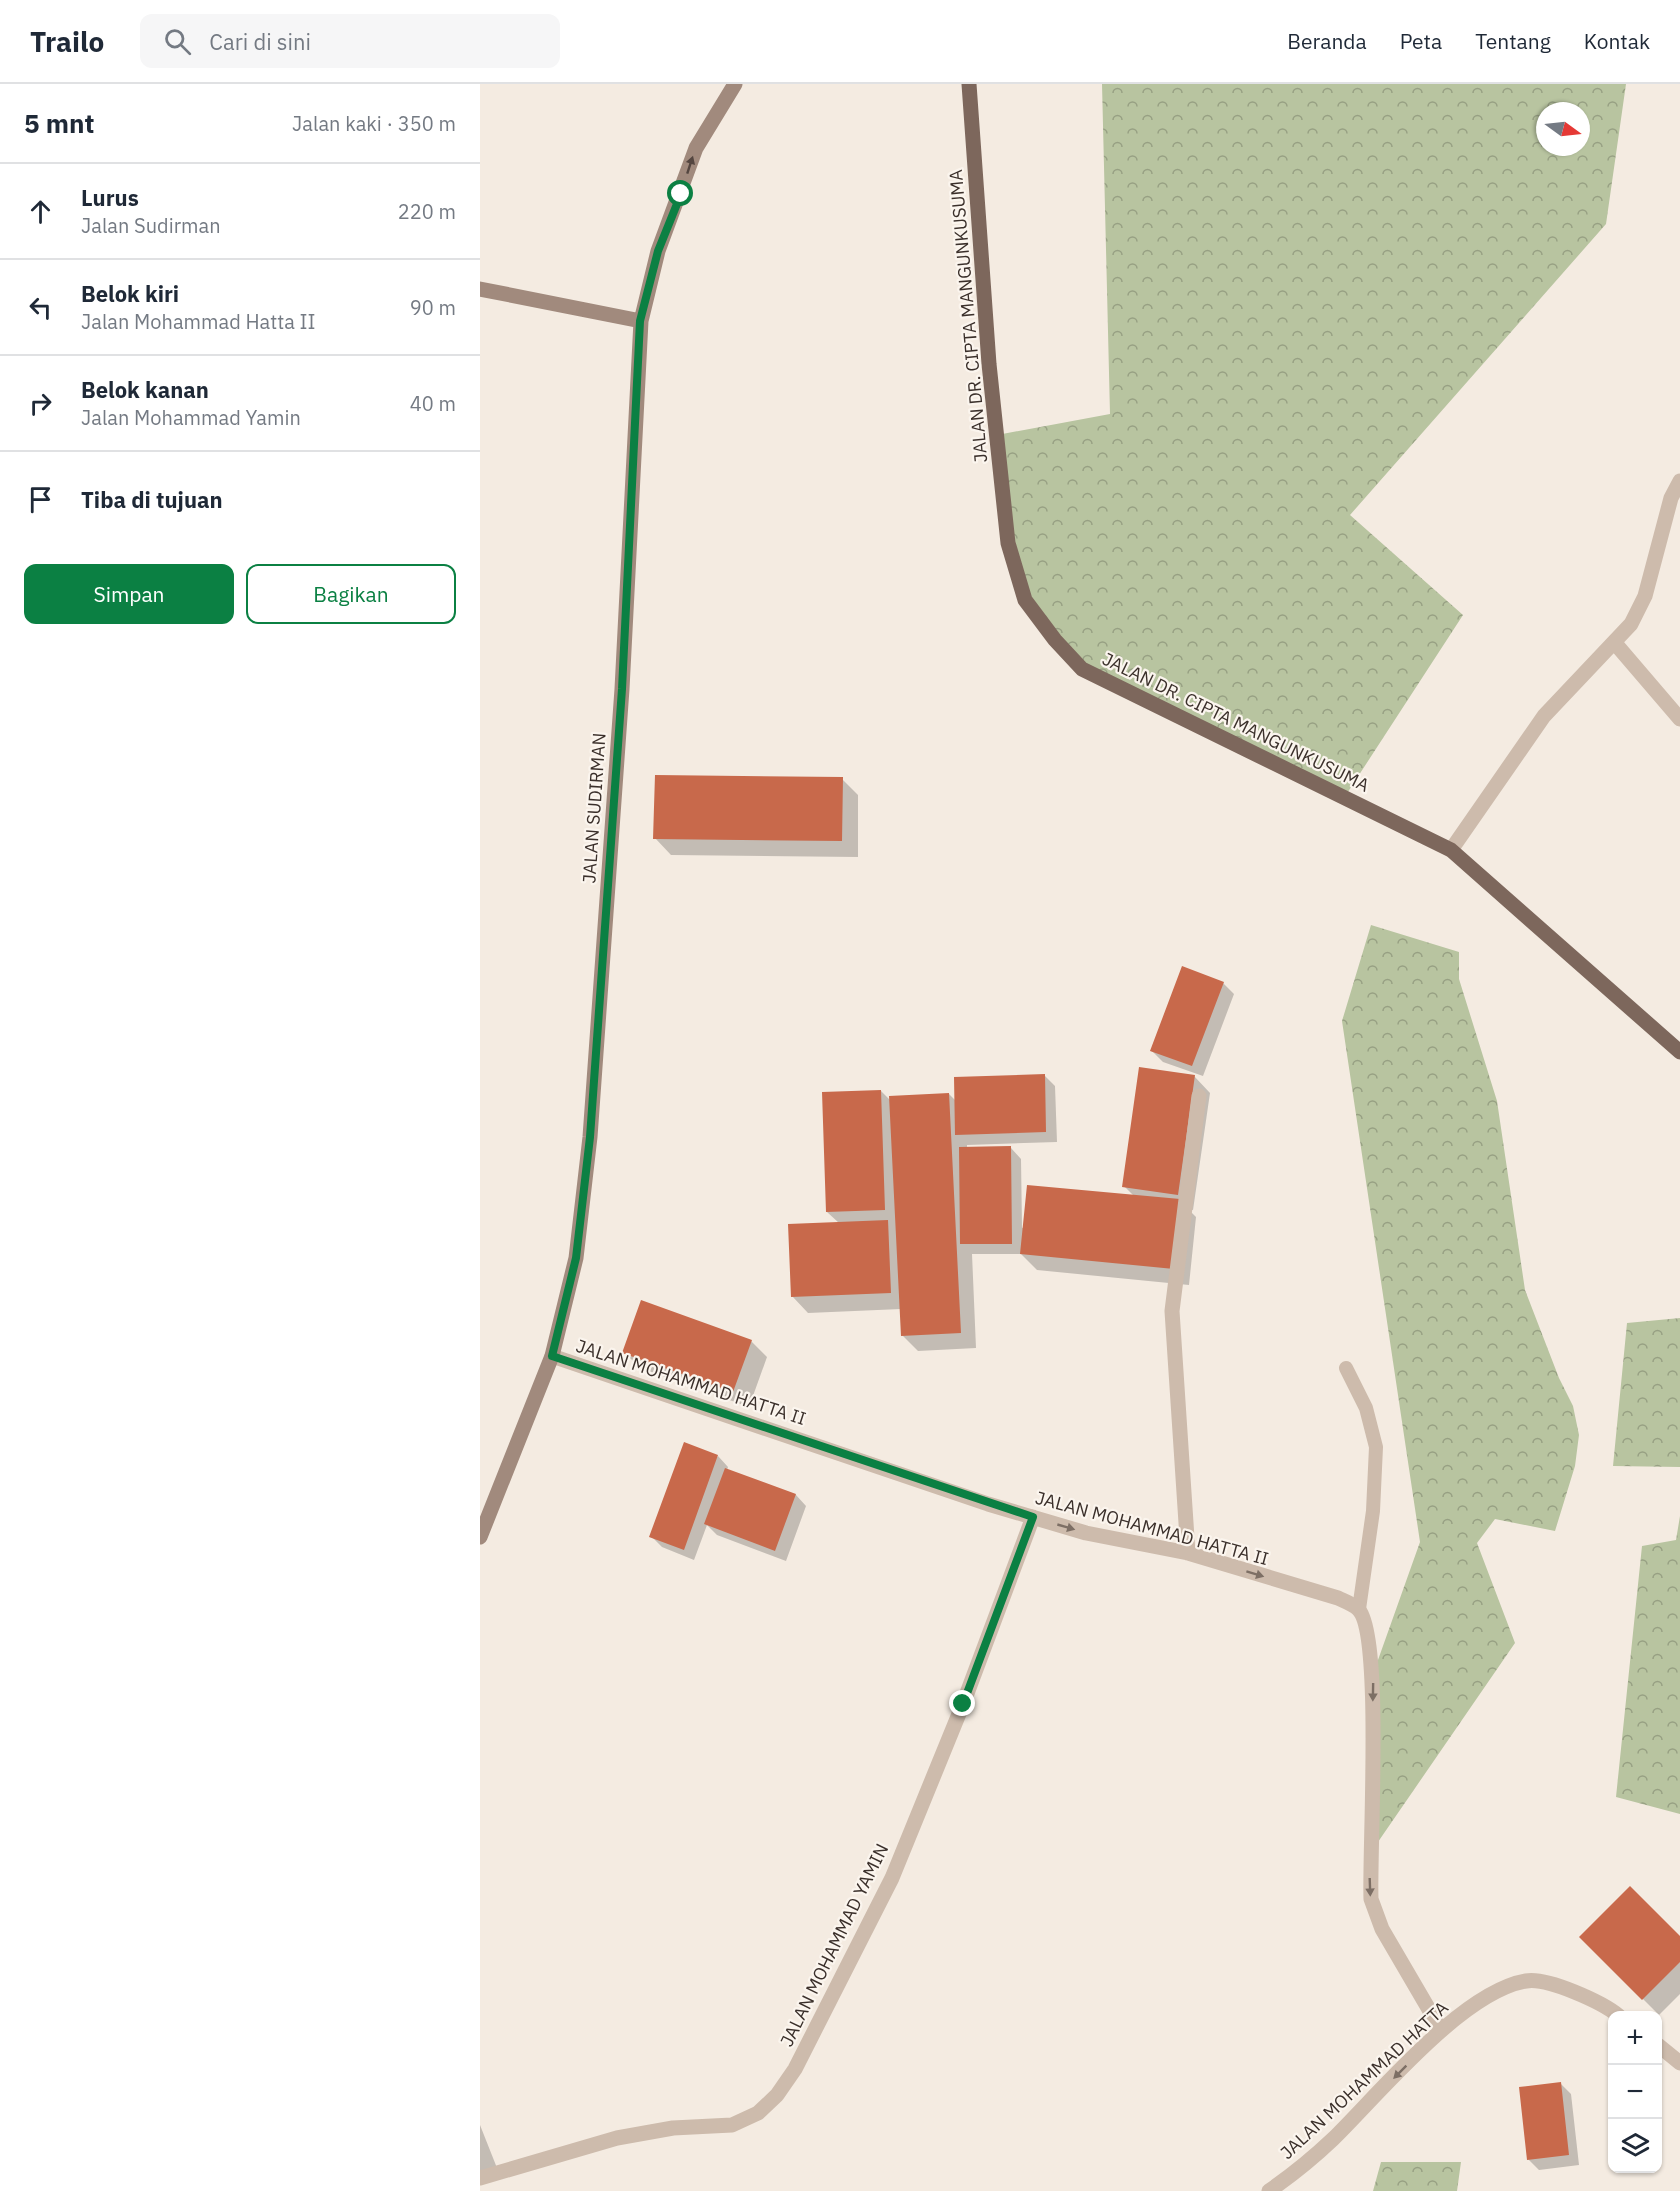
<!DOCTYPE html>
<html lang="id">
<meta charset="utf-8">
<style>
:root{--surface:#fff;--page:#f6f6f7;--text:#1f2937;--muted:#747a83;--line:#e0e1e3;--accent:#0b8043}
body{margin:0;font-family:"IBM Plex Sans",sans-serif;background:var(--page);color:var(--text)}
.controls{position:absolute;right:18px;bottom:18px;display:grid;overflow:hidden;border-radius:12px;box-shadow:0 2px 4px #0004}
.controls button{width:54px;height:54px;display:grid;place-items:center;padding:0;border:0;border-bottom:2px solid var(--line);background:var(--surface);color:var(--text);font:30px sans-serif}
.compass{position:absolute;left:1056px;top:18px;width:54px;height:54px;border-radius:50%;background:var(--surface);box-shadow:0 2px 4px #0004;rotate:105deg}
.stop{position:absolute;width:18px;height:18px;margin:-14px;border:4px solid #0b8043;border-radius:50%;background:#fff}
.stop.end{background:#0b8043;border-color:#fff;box-shadow:0 2px 6px #0008}
.list{margin:0;padding:0;list-style:none}
h2{display:flex;justify-content:space-between;align-items:center;height:78px;margin:0;padding:0 24px;font-size:26px}
h2 small{font-size:20px;font-weight:400;color:var(--muted)}
.list li{display:grid;grid-template-columns:39px 1fr auto;gap:18px;align-items:center;box-sizing:border-box;height:96px;padding:0 24px;border-top:2px solid var(--line)}
.list b{display:block;font-size:22px;white-space:nowrap}
.list p{margin:0;font-size:20px;white-space:nowrap;color:var(--muted)}
.list em{font-size:20px;font-style:normal;color:var(--muted)}
.actions{display:flex;gap:12px;padding:18px 24px}
.actions a{flex:1;padding:14px 0;border:2px solid var(--accent);border-radius:12px;text-align:center;font-size:21px;color:var(--accent)}
.actions .main{background:var(--accent);color:#fff}
.icon{flex:none;width:33px;height:33px;fill:none;stroke:currentColor;stroke-width:2;stroke-linecap:round;stroke-linejoin:round}
.map{position:relative;flex:none;width:1200px;height:2107px;overflow:hidden}
header{display:flex;align-items:center;gap:36px;box-sizing:border-box;height:84px;padding:0 30px;background:var(--surface);border-bottom:2px solid var(--line)}
header strong{font-size:28px}
nav{display:flex;gap:33px;margin-inline-start:auto;font-size:21px}
.search{width:420px;height:54px;background:var(--page);display:flex;align-items:center;gap:15px;box-sizing:border-box;padding:0 21px;border-radius:12px;color:var(--muted);font-size:22px}
main{display:flex}
aside{flex:1;background:var(--surface)}
.map>svg:first-child{display:block}
</style>
<header>
<strong>Trailo</strong>
<div class="search"><svg class="icon" aria-label="search" viewBox="0 0 24 24"><circle cx="10" cy="10" r="6"/><path d="M15 15l6 6"/></svg>Cari di sini</div>
<nav><a>Beranda</a><a>Peta</a><a>Tentang</a><a>Kontak</a></nav>
</header>
<main>
<aside>
<h2>5 mnt<small>Jalan kaki · 350 m</small></h2>
<ul class="list">
<li><svg class="icon" aria-label="ahead" viewBox="0 0 24 24"><path d="M12 20V5M6 11l6-6 6 6"/></svg><div><b>Lurus</b><p>Jalan Sudirman</p></div><em>220 m</em></li>
<li><svg class="icon" aria-label="left" viewBox="0 0 24 24"><path d="M17 20v-9H6M10 6l-5 5 5 5"/></svg><div><b>Belok kiri</b><p>Jalan Mohammad Hatta II</p></div><em>90 m</em></li>
<li><svg class="icon" aria-label="right" viewBox="0 0 24 24"><path d="M7 20v-9h11M14 6l5 5-5 5"/></svg><div><b>Belok kanan</b><p>Jalan Mohammad Yamin</p></div><em>40 m</em></li>
<li><svg class="icon" aria-label="arrive" viewBox="0 0 24 24"><path d="M6 21V4h12l-3 4 3 4H6"/></svg><div><b>Tiba di tujuan</b></div></li>
</ul>
<div class="actions"><a class="main">Simpan</a><a>Bagikan</a></div>
</aside>
<div class="map">
<svg width="1200" height="2107" viewBox="0 0 1200 2107">
<defs>
<pattern id="forest-crowns" width="20" height="18" patternUnits="userSpaceOnUse" patternTransform="scale(1.5)"><rect width="20" height="18" fill="#b8c4a0"/><path d="M2 6a3 3 0 1 1 6 0M12 15a3 3 0 1 1 6 0" fill="none" stroke="#97a083"/></pattern>
</defs>
<rect width="100%" height="100%" fill="#f4ebe1"/>
<path fill="url(#forest-crowns)" fill-rule="evenodd" d="M622,0H1146L1126,140L870,431L983,531L864,714L602,585L545,516L517,351L630,330ZM1065,27H1101V63H1065Z
M891,841L979,868V895L1017,1017L1045,1206L1079,1294L1093,1322L1099,1351L1095,1382L1075,1447L1015,1435L997,1459L1035,1559L889,1771L893,1590L940,1458L862,937Z
M1200,1234V1383L1133,1382L1147,1239Z
M1200,1432V1730L1136,1713L1162,1462L1196,1456Z
M901,2078H981L977,2107H893Z"/>
<path fill="#0003" d="M362,695L378,711V773L191,771L175,754Z
M743,899L754,910L723,992L683,978L672,967Z
M564,991L575,1002L577,1058L487,1061V1064H531L541,1075L542,1144L654,1112L644,1102L714,992L730,1009L713,1126L708,1125L716,1133L709,1201L557,1186L541,1170H492L496,1264L438,1267L422,1251L421,1225L328,1229L312,1212L359,1139L347,1128L401,1007L411,1017L469,1010L476,1017Z
M271,1257L287,1273L269,1323L160,1284L144,1268Z
M238,1372L248,1383L247,1386L316,1411L326,1422L306,1477L237,1451L227,1441L214,1476L182,1463L171,1452Z
M1101,1853L1200,1854V1910L1179,1931Z
M1080,1999L1091,2010L1099,2081L1059,2086L1048,2075Z
M0,2041L17,2084L0,2091Z"/>
<path fill="#c8694b" d="M175,691L363,693L362,757L173,755Z
M702,882L744,898L712,982L670,967Z
M659,983L715,991L698,1111L642,1103Z
M565,990L566,1048L475,1051L474,993Z
M401,1006L405,1126L346,1128L342,1008Z
M469,1009L481,1249L421,1252L409,1012Z
M531,1062L532,1160H480L479,1063Z
M547,1101L700,1115L694,1185L540,1170Z
M408,1136L411,1209L311,1213L308,1140Z
M161,1216L272,1256L253,1308L142,1269Z
M204,1358L238,1371L204,1466L169,1453Z
M245,1384L316,1410L295,1467L224,1440Z
M1150,1802L1200,1852V1878L1162,1916L1099,1853Z
M1081,1998L1089,2071L1047,2076L1039,2003Z"/>
<g fill="none" stroke-linecap="round" stroke-linejoin="round">
<path stroke="#cdbbac" stroke-width="14" d="M866,1284L886,1324L896,1363L893,1427L879,1525"/>
<path stroke="#cdbbac" stroke-width="15" d="M1134,558L1200,635
M971,766L1064,632L1151,540L1165,512L1191,414L1200,397
M72,1272L508,1420L606,1449L708,1469L858,1514C864,1517 873,1520 878,1525C903,1548 889,1768 891,1815L902,1845L961,1946
M708,1469L692,1227L719,1012
M1178,1961L1200,1979
M0,2094L137,2054L193,2044L252,2041L278,2029L297,2011L315,1985L412,1794L483,1620L553,1433
M789,2107C812,2091 833,2074 853,2055C899,2010 982,1908 1046,1897C1067,1893 1122,1918 1139,1932"/>
<path stroke="#a18a7d" stroke-width="15" d="M0,205L161,237
M0,1453L72,1272L96,1174L110,1053L142,605L161,237L178,167L216,64L255,0"/>
<path stroke="#7d675c" stroke-width="15" d="M489,0L509,280L528,459L545,516L575,556L602,585L971,766L1200,968"/>
</g>
<defs><path id="oneway-solid" d="M-6-.8H1V-3.2L6.5 0L1 3.2V.8H-6Z" transform="scale(1.5)"/></defs>
<use fill="#544640" href="#oneway-solid" transform="translate(210 81) rotate(-72)"/>
<g fill="#7d6f65">
<use href="#oneway-solid" transform="translate(586 1443) rotate(16)"/>
<use href="#oneway-solid" transform="translate(775 1490) rotate(17)"/>
<use href="#oneway-solid" transform="translate(893 1608) rotate(91)"/>
<use href="#oneway-solid" transform="translate(890 1803) rotate(88)"/>
<use href="#oneway-solid" transform="translate(920 1988) rotate(135)"/>
</g>
<g fill="none" stroke-linecap="round" stroke-linejoin="round">
<path stroke="#0b8043" stroke-width="8" d="M201,110L178,167L160,237L142,605L110,1053L96,1174L72,1272L553,1433L483,1620"/>
</g>
<g text-anchor="middle" dominant-baseline="central" stroke-width="4.5" stroke-linejoin="round" paint-order="stroke">
<g font-size="18" fill="#3b302b" stroke="#fbf5ee">
<text transform="translate(488 232) rotate(-95)">JALAN DR. CIPTA MANGUNKUSUMA</text>
<text transform="translate(756 638) rotate(26)">JALAN DR. CIPTA MANGUNKUSUMA</text>
<text transform="translate(114 724) rotate(-86)">JALAN SUDIRMAN</text>
<text transform="translate(211 1298) rotate(18)">JALAN MOHAMMAD HATTA II</text>
<text transform="translate(672 1444) rotate(15)">JALAN MOHAMMAD HATTA II</text>
<text transform="translate(354 1861) rotate(-64)">JALAN MOHAMMAD YAMIN</text>
<text transform="translate(884 1996) rotate(-43)">JALAN MOHAMMAD HATTA</text>
</g>
</g>
</svg>
<div class="controls">
<button>+</button>
<button>−</button>
<button><svg class="icon" aria-label="layers" viewBox="0 0 24 24"><path d="M12 4l9 5-9 5-9-5zM3 14l9 5 9-5"/></svg></button>
</div>
<svg class="compass" viewBox="-18 -18 36 36"><path d="M0-13l5 13h-10z" fill="#e53935"/><path d="M0 13l5-13h-10z" fill="#747a83"/></svg>
<div class="stop" style="left:201px;top:110px"></div>
<div class="stop end" style="left:483px;top:1620px"></div>
</div>
</main>
